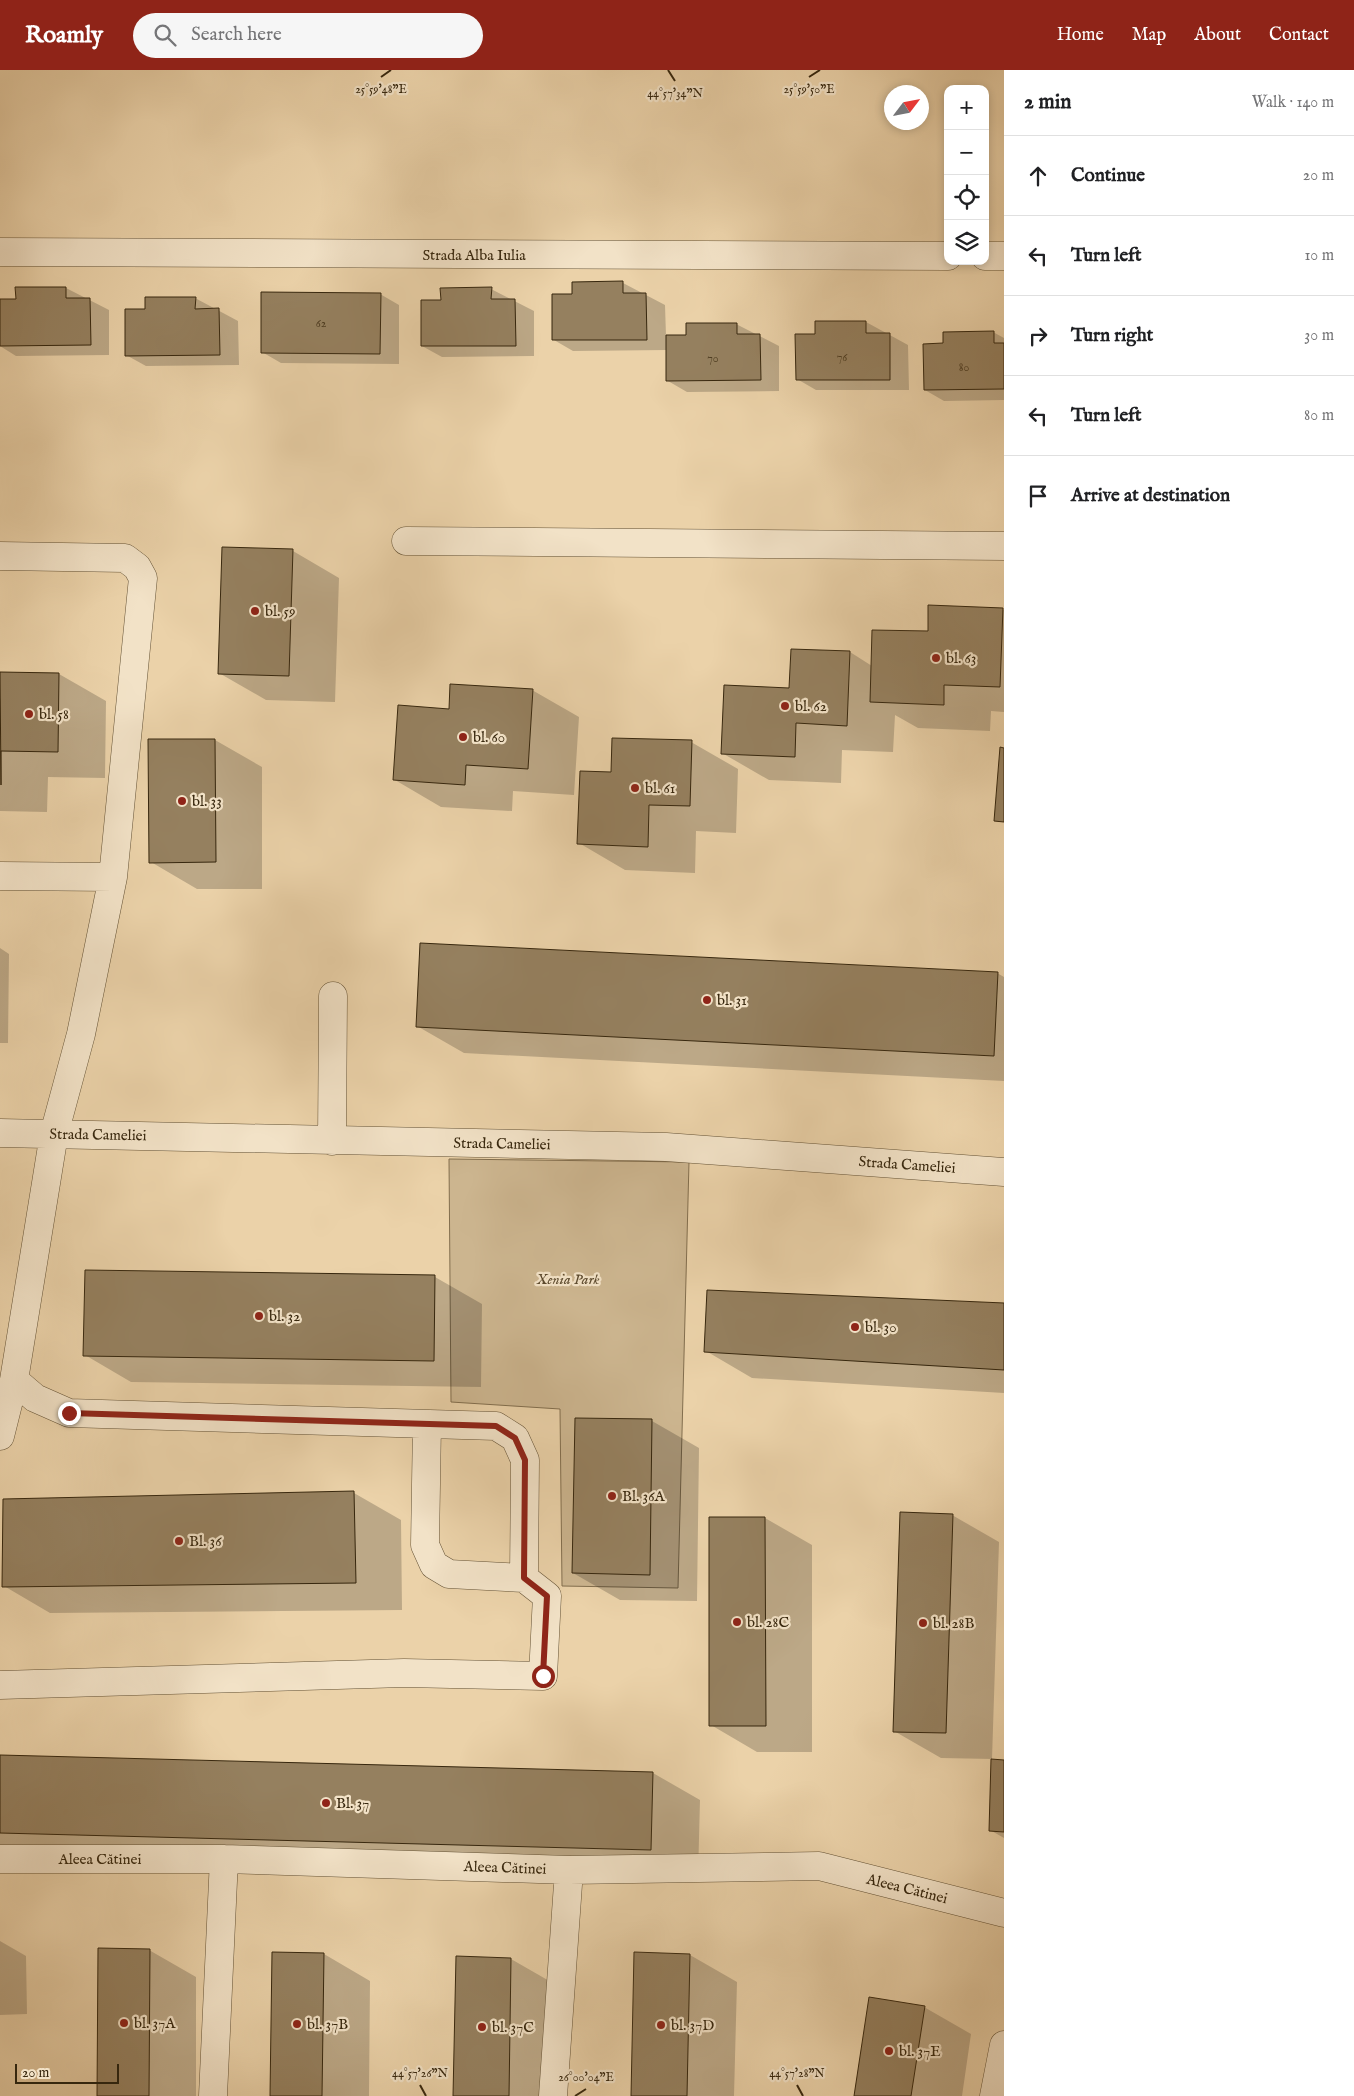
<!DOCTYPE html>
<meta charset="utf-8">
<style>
:root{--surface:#fff;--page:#f6f6f6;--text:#202124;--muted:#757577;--line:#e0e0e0;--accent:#8f2418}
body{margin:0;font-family:"IM FELL English",serif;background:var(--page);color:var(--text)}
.controls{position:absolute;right:15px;top:15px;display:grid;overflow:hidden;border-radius:10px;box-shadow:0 2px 8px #0003}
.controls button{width:45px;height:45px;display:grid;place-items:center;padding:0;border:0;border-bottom:1px solid var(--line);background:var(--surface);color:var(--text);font:25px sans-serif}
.compass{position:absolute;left:884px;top:15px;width:45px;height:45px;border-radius:50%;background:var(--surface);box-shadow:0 2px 8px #0003;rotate:58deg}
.scale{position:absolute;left:15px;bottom:12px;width:104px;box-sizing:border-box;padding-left:5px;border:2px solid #37270e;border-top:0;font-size:14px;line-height:18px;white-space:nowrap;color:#37270e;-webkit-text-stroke:4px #f2e2c7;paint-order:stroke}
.stop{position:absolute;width:15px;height:15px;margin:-11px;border:4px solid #8f2418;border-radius:50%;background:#fff}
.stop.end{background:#8f2418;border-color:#fff;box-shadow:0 1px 5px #0008}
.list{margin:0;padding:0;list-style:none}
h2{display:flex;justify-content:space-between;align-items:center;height:65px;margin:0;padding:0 20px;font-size:21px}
h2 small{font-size:16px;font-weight:400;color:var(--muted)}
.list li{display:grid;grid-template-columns:32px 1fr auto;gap:15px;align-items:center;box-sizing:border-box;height:80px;padding:0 20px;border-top:1px solid var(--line)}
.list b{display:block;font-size:19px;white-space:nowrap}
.list em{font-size:16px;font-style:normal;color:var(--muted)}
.icon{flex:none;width:28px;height:28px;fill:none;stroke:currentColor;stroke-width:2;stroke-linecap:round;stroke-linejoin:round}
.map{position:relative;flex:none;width:1004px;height:2026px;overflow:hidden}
header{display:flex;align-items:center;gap:30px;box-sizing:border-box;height:70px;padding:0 25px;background:var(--accent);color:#fff}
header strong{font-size:24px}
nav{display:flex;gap:28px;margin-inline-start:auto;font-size:18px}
.search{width:350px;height:45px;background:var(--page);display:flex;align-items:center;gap:12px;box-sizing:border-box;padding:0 18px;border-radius:28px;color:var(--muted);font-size:19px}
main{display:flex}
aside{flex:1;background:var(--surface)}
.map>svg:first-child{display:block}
</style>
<header>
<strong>Roamly</strong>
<div class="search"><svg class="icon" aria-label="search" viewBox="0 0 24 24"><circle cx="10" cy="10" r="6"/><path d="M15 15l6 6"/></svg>Search here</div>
<nav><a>Home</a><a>Map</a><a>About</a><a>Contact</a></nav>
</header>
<main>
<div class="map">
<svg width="1004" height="2026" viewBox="0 0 1004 2026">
<rect width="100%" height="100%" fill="#ebd2a9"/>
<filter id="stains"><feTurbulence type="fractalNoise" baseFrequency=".004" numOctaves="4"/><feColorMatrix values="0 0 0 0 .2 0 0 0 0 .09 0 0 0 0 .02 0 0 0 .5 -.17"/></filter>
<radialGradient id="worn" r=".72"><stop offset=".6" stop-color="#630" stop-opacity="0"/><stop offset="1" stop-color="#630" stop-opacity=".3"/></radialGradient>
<path fill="#ccb58f" stroke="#826e4e" d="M449,1089L689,1092L678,1518L562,1516L560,1339L451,1332Z"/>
<path fill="#0003" d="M623,213L665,235L666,266H687L736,254L779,276V321L687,322L668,311L667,280L573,281L554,270L574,225Z
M66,218L109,240V285L16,286L0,276V230H17V219Z
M491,219L534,241V286L442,287L422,276L442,231Z
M380,224L399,235V294L281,293L262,282Z
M195,228L238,251L239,295L146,296L126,285L146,241Z
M866,252L908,275L909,320H816L797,309L816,265Z
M993,262L1004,268V330L944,331L925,320L944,275Z
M293,481L339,508L335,632L266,630L219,603Z
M1002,539L1004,540V642L991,641L990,661L918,658L895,645L893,682L842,680L841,713L769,710L722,683L791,619L850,582L872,596L929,563Z
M59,604L106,631L105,708L48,707L47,742L0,741V629Z
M532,620L579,647L574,725L513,721L512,741L441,737L395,710L450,640Z
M215,670L262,697V819H197L151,792Z
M691,672L738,699L736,763L696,761L695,803L625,800L579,773L612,703Z
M0,878L9,884L8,973H0Z
M997,903L1004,907V1011L464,983L417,956Z
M435,1207L482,1234L481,1317L131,1312L85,1285Z
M1004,1234V1323L752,1308L706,1281Z
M652,1351L699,1378L697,1531L620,1530L573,1503Z
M354,1423L401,1450L402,1540L50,1543L4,1516Z
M952,1445L999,1472L992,1689L941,1688L894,1661Z
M710,1448H765L812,1475V1682H757L711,1655Z
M0,1686L653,1703L700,1730L698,1807L0,1788Z
M1004,1691V1768L990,1760Z
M0,1871L26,1886L27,1944L0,1945Z
M149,1880L196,1907V2026H98Z
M324,1884L370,1911L369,2026H271Z
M690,1885L737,1912L734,2026H632Z
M457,1888L511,1889L558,1916L556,2026H455Z
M924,1937L971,1964L962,2026H855Z"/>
<path fill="#95805f" stroke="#37270e" d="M623,211V223H646L647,270H552V224H572V212Z
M15,217H66V228H90L91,275L0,276V229H16Z
M492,217L491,229H515L516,276H421V230H441L440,218Z
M261,222L381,223L380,284L261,283Z
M145,227H196L195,239L219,238L220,285L125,286V239H145Z
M815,251H866V263H890V310H796L795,264H815Z
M686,253H737V264H760L761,310L666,311V265H686Z
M994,261V273H1004V319L924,320L923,274L943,273V262Z
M222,477L293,479L289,606L218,604Z
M928,535L1003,538L1000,617L944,615V635L870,632L872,560L928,561Z
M791,579L850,581L847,656L796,653L795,687L721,684L724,615L789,618Z
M0,602L59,603L58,682L1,681V715Z
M450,614L533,619L528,699L466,695L465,715L393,710L398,635L449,639Z
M612,668L692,670L690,736L649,735L648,777L577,774L580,701L611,702Z
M148,669H215L216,792L149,793Z
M1000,677L1004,678V752L994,751Z
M420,873L998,902L994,986L416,957Z
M85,1200L435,1205L434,1291L83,1286Z
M707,1220L1004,1233V1300L704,1282Z
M575,1348L652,1349L650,1505L572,1503Z
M354,1421L356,1513L2,1517L3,1429Z
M900,1442L953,1444L946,1663L893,1662Z
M709,1447H765L766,1656H709Z
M0,1685L653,1702L651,1780L0,1763Z
M991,1689L1004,1690V1762L989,1761Z
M98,1878L150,1879L149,2026H97Z
M272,1882L324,1883L322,2026H270Z
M634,1882L690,1884L687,2026H631Z
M456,1886L511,1888L509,2026H453Z
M869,1927L925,1936L911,2026H854Z"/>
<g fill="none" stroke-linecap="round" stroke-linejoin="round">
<g stroke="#645235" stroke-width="29">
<path id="minor" d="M0,182L948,186
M985,186H1004
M406,471L1004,476
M0,486L125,488L137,497L143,508L113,807
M0,806L113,807L81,964L54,1064L14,1310L0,1366
M0,1063L666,1077L1004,1102
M332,1071L333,926
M427,1354L425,1475L434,1495L449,1504L524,1508
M0,1615L404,1603L543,1606L547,1526L524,1508L525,1390L515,1368L496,1356L69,1343L35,1328L14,1310
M0,1789H224L569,1800L819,1796L1004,1843
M213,2026L224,1789
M553,2026L569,1800
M994,2026L1004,1975"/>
</g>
<use href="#minor" stroke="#f2e2c7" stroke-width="28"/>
</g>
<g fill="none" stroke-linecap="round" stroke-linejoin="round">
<path stroke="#8f2418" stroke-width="6" d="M69,1343L496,1356L515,1368L525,1390L524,1508L547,1526L543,1606"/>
</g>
<path fill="none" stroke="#37270e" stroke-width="2" d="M668,0L675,11M381,7L391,0M809,7L820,0M420,2015L426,2026M797,2015L803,2026M575,2026L586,2019"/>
<g fill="#8f2418" stroke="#f2e2c7" stroke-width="2">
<circle cx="255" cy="541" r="5"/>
<circle cx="936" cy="588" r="5"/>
<circle cx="785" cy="636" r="5"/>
<circle cx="29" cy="644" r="5"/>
<circle cx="463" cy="667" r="5"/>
<circle cx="635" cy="718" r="5"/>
<circle cx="182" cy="731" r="5"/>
<circle cx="707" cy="930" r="5"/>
<circle cx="259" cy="1246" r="5"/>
<circle cx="855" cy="1257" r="5"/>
<circle cx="612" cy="1426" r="5"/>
<circle cx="179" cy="1471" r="5"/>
<circle cx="737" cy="1552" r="5"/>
<circle cx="923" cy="1553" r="5"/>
<circle cx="326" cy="1733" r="5"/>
<circle cx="124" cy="1953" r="5"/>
<circle cx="297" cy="1954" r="5"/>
<circle cx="661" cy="1955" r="5"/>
<circle cx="482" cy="1957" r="5"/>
<circle cx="889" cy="1981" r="5"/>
</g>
<g text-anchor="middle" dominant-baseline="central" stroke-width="4.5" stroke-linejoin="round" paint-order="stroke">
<g font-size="12" fill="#4e3d22">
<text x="321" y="253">62</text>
<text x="842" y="287">76</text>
<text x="713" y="288">70</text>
<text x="964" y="297">80</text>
</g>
<g font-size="15" fill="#37270e" stroke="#f2e2c7">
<text x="474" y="185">Strada Alba Iulia</text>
<text transform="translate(98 1065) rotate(1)">Strada Cameliei</text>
<text transform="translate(502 1074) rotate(1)">Strada Cameliei</text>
<text transform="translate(907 1095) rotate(4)">Strada Cameliei</text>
<text x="100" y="1789">Aleea Cătinei</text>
<text transform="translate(505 1798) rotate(2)">Aleea Cătinei</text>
<text transform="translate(907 1819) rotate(14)">Aleea Cătinei</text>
</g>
<g font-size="15" fill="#37270e" stroke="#f2e2c7" text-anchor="start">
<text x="265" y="541">bl. 59</text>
<text x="946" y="588">bl. 63</text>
<text x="795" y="636">bl. 62</text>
<text x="39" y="644">bl. 58</text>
<text x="473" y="667">bl. 60</text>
<text x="645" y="718">bl. 61</text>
<text x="192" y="731">bl. 33</text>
<text x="717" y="930">bl. 31</text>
<text x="269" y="1246">bl. 32</text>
<text x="865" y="1257">bl. 30</text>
<text x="622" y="1426">Bl. 36A</text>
<text x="189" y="1471">Bl. 36</text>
<text x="747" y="1552">bl. 28C</text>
<text x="933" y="1553">bl. 28B</text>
<text x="336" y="1733">Bl. 37</text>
<text x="134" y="1953">bl. 37A</text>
<text x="307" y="1954">bl. 37B</text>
<text x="671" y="1955">bl. 37D</text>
<text x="492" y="1957">bl. 37C</text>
<text x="899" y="1981">bl. 37E</text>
</g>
<g font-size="15" font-style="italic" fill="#5c4a2e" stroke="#f2e2c7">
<text x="568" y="1209">Xenia Park</text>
</g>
</g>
<g font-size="12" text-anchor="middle" fill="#37270e" stroke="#f2e2c7" stroke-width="4.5" stroke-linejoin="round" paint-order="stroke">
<text x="381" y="23">25°59'48"E</text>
<text x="809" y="23">25°59'50"E</text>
<text x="675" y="27">44°57'34"N</text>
<text x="420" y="2007">44°57'26"N</text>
<text x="797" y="2007">44°57'28"N</text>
<text x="586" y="2011">26°00'04"E</text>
</g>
<rect width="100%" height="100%" filter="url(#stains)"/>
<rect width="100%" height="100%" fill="url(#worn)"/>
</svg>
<div class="controls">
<button>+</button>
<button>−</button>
<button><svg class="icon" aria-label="locate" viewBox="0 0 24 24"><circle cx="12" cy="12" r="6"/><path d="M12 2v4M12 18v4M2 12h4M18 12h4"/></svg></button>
<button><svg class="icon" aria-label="layers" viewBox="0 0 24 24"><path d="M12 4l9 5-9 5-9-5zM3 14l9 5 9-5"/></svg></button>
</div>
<svg class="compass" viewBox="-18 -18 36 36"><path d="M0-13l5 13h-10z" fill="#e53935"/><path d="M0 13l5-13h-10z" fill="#757577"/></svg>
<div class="scale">20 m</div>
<div class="stop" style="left:543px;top:1606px"></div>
<div class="stop end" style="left:69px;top:1343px"></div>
</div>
<aside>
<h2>2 min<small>Walk · 140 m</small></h2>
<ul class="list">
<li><svg class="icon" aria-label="ahead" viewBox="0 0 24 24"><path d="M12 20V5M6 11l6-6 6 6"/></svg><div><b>Continue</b></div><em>20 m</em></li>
<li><svg class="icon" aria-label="left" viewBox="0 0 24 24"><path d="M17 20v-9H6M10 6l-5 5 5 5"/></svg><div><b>Turn left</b></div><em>10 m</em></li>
<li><svg class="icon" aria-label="right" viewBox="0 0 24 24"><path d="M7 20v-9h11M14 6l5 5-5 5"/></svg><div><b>Turn right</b></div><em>30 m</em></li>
<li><svg class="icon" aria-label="left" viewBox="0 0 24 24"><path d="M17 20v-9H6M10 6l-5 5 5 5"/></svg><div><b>Turn left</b></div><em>80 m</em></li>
<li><svg class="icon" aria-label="arrive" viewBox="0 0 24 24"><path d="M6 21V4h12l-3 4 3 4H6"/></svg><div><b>Arrive at destination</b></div></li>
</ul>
</aside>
</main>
